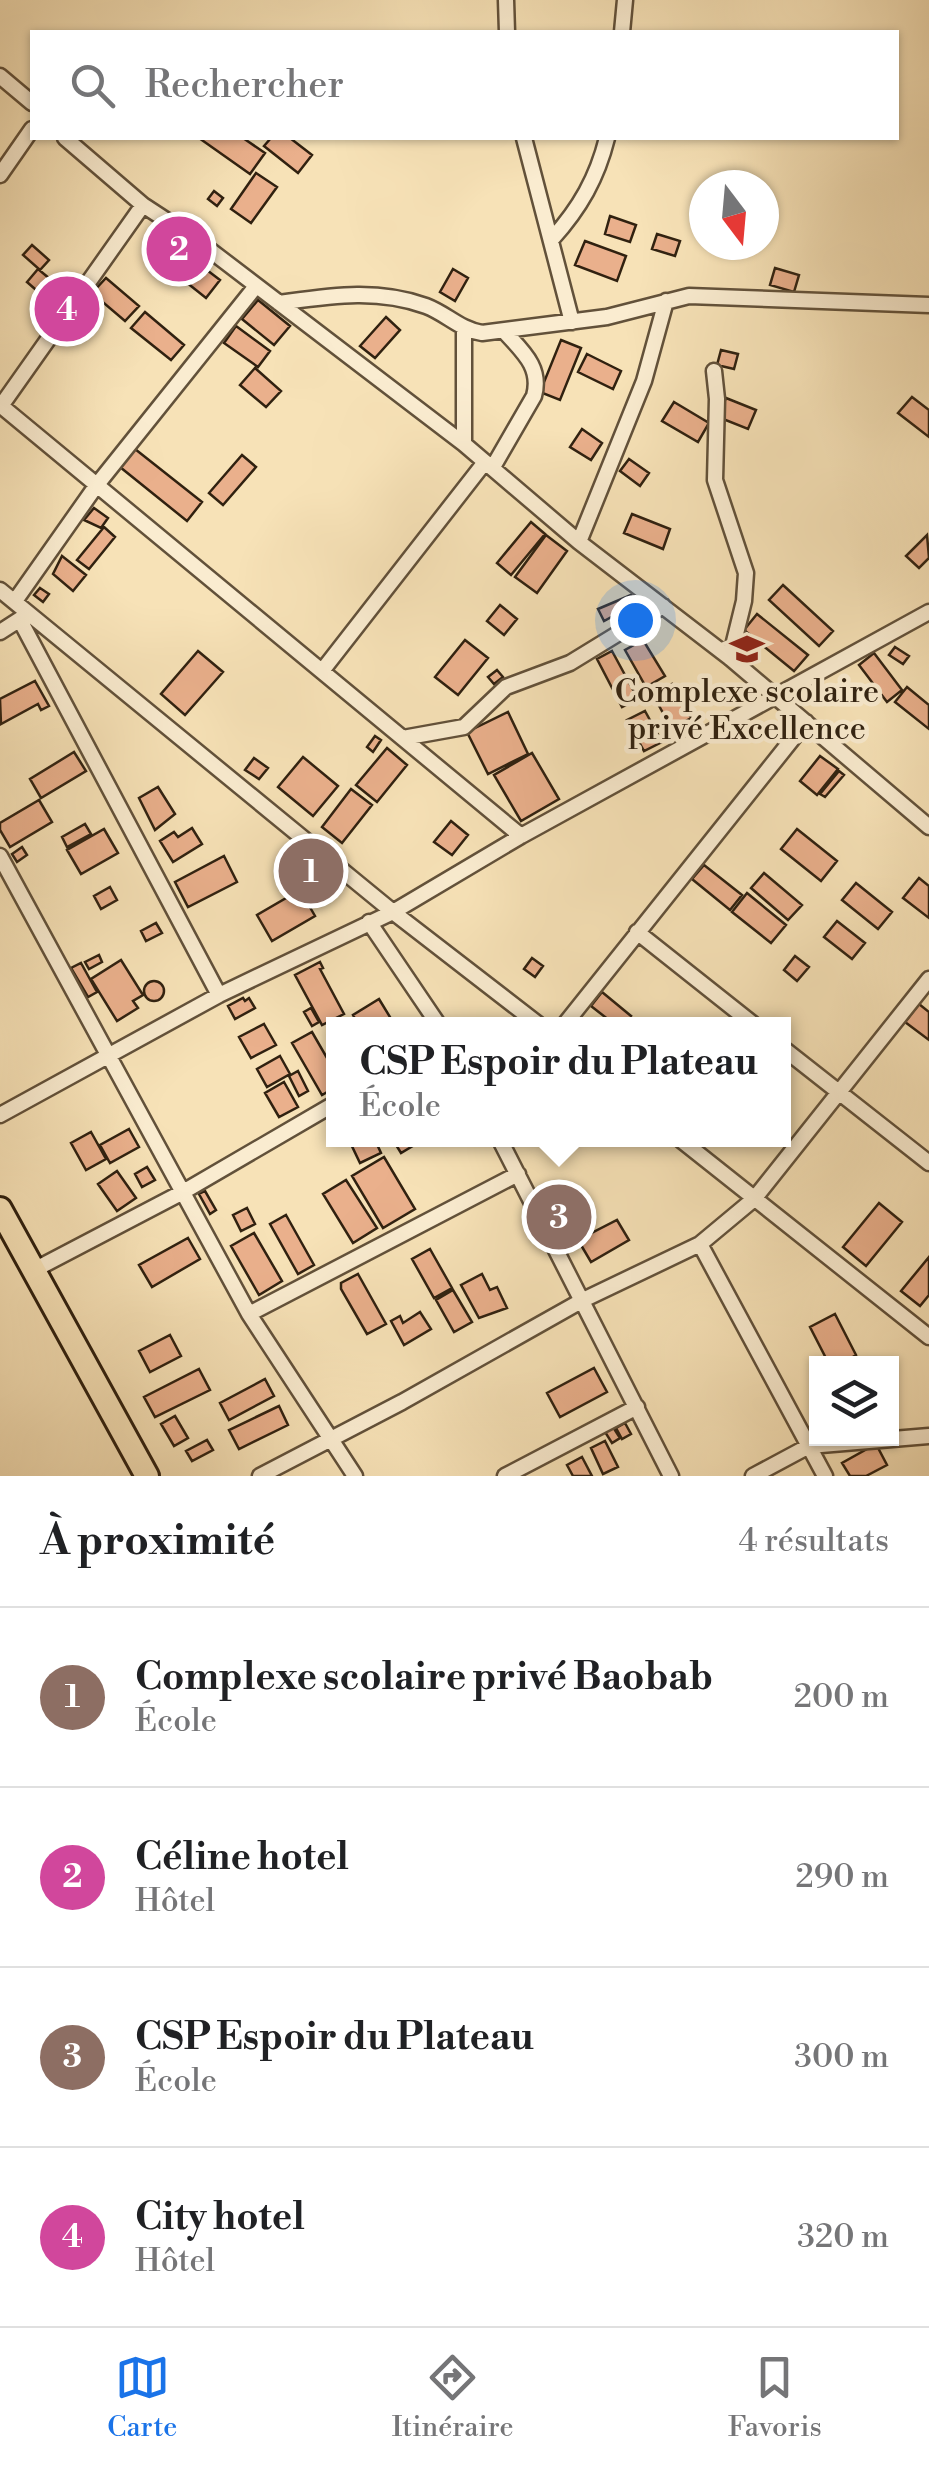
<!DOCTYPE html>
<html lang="fr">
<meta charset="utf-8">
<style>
:root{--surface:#fff;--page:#f2f2f2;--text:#202124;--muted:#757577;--line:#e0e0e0;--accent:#1a73e8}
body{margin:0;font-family:"Libre Bodoni",serif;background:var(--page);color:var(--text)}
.controls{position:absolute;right:30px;bottom:30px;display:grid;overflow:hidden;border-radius:0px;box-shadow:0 2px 8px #0004}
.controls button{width:90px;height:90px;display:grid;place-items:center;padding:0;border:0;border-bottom:2px solid var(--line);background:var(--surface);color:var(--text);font:50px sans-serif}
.compass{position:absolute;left:689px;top:170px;width:90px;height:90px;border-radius:50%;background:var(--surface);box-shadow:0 2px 8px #0004;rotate:164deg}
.you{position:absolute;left:635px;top:620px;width:35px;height:35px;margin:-25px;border:8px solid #fff;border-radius:50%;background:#1a73e8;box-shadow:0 0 0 15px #1a73e833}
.badge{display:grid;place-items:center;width:65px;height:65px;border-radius:50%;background:var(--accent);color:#fff;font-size:32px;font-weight:700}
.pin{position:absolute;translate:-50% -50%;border:5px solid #fff;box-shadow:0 2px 10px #0006}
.popup{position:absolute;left:326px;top:1017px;width:465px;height:130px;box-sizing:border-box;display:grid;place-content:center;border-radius:0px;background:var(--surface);filter:drop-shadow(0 2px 8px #0005);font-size:32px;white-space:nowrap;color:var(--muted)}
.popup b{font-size:38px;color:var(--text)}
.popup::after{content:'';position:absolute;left:50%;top:100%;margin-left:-20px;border:20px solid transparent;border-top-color:var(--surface)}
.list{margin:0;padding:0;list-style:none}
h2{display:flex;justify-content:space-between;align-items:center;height:130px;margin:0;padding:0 40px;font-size:42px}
h2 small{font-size:32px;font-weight:400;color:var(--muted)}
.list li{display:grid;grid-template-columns:65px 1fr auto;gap:30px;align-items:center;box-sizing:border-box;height:180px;padding:0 40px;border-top:2px solid var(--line)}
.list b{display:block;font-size:38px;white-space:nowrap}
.list p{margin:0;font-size:32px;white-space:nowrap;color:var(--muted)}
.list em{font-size:32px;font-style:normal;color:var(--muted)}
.icon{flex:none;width:55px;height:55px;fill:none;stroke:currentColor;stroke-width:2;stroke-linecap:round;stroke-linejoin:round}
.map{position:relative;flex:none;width:929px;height:1476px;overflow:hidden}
.search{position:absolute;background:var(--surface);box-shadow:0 2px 8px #0004;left:30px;right:30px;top:30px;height:110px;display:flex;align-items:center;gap:25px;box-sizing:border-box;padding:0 35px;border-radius:0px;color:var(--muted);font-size:38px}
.sheet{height:850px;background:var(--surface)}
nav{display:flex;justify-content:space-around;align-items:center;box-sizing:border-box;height:140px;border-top:2px solid var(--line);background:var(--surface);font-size:28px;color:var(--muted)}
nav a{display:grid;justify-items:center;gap:5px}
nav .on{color:var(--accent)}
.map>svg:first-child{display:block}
</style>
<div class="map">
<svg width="929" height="1476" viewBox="0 0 929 1476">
<rect width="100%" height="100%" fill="#f7e2b7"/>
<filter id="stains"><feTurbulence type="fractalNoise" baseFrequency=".002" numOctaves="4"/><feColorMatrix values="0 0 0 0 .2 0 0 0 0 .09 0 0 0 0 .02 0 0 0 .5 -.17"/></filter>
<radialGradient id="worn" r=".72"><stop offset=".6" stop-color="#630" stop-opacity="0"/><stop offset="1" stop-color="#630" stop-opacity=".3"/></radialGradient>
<path fill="#eab08c" stroke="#302110" stroke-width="2.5" d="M199,138H243L265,153L250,174Z
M271,138H290L312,155L298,173L264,146Z
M256,173L277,187L251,223L231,209Z
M214,191L223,198L217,206L208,199Z
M610,216L636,225L630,242L605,234Z
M657,234L680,241L675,256L652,249Z
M585,241L626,256L617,281L575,265Z
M32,245L49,260L40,270L23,255Z
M195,261L220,280L206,298L181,278Z
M775,268L799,275L794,292L770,285Z
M38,269L62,289L51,303L27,282Z
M453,269L468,278L455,301L440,292Z
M106,278L139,306L125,321L92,293Z
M258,300L290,326L274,345L242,319Z
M145,312L184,345L171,360L131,328Z
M386,317L400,330L375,358L360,346Z
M236,326L270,351L258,367L224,343Z
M561,340L581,348L560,400L540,392Z
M721,350L738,354L734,369L717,365Z
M587,354L621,371L613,389L578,372Z
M255,368L281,391L266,407L240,385Z
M912,397L929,410V437L898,413Z
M726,398L756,410L748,429L718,417Z
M674,402L709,423L698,442L662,421Z
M582,429L602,443L591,460L570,447Z
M135,449L202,502L187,521L120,467Z
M242,455L256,467L223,505L209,493Z
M629,459L649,473L640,486L620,471Z
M94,508L108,518L101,528L84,520Z
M632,514L670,529L663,549L624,533Z
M531,522L545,534L511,575L497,563Z
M104,527L115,537L89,569L77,560Z
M546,535L567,551L537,593L515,577Z
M927,535L929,558L919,568L906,556Z
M62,556L86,575L73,591L53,574Z
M783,585L833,631L819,646L769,600Z
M40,588L49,594L43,602L34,595Z
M631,595L635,604L604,621L598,609Z
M500,605L517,619L504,635L487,621Z
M757,614L808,655L794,671L744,630Z
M465,640L488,658L458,695L435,677Z
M643,640L665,676L646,687L625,650Z
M895,647L909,656L903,664L889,655Z
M198,651L223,672L185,715L161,694Z
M612,651L638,699L622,707L597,659Z
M874,653L902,690L887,702L859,665Z
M497,670L503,677L494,684L488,677Z
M35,681L49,706L41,710L38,704L1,724L0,699Z
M672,684L691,718L672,729L653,695Z
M907,687L929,705V729L895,702Z
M645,711L662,742L644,751L627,720Z
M508,712L528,754L488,774L467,732Z
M375,736L381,740L373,752L367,747Z
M387,748L407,765L377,802L356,785Z
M74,752L86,771L41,798L30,779Z
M532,753L559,799L521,821L494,775Z
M820,756L838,769L817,795L800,781Z
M303,757L338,786L313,816L278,787Z
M254,758L268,768L259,779L245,770Z
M839,771L844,775L825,797L820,794Z
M158,787L175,814L155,830L139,798Z
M351,789L372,805L342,843L322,827Z
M39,800L52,822L10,847L0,830V823Z
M451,821L468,835L452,855L434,842Z
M85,824L91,834L67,847L62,837Z
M192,828L202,844L173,862L160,841L174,832L178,837Z
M104,829L118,853L81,874L67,850Z
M797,829L837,861L821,881L781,849Z
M22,847L27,855L17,862L12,854Z
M224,856L237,882L188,907L175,882Z
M704,865L742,895L730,910L692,879Z
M764,873L802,905L788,920L751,888Z
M919,878L929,886V918L903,898Z
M856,883L892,912L878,929L842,900Z
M110,887L117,900L101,909L94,896Z
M300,890L315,916L272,941L257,915Z
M747,893L786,925L771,943L732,912Z
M837,921L865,943L852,959L824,937Z
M156,923L162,933L146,941L141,931Z
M99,955L102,962L89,969L85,962Z
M795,956L809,967L797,981L784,970Z
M532,958L543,966L535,977L524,969Z
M121,960L143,995L133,1001L138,1008L117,1021L91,979Z
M320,962L323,968L320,969L344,1014L322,1025L295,975Z
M81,963L97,992L88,997L71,968Z
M144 991a10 10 0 1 1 20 0a10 10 0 1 1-20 0Z
M602,992L631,1016L624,1024H614L591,1006Z
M243,998L245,1001L249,998L255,1008L235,1019L228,1006Z
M379,999L393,1022L358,1024L353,1015Z
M919,1004L929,1012V1040L905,1022Z
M311,1008L319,1022L312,1026L304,1012Z
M264,1024L276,1045L251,1058L239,1037Z
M312,1032L334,1070V1088L322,1095L292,1043Z
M280,1056L290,1074L267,1087L257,1069Z
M298,1071L308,1091L299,1096L289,1076Z
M284,1082L298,1107L279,1117L265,1093Z
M129,1129L139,1147L110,1163L100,1145Z
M91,1132L106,1159L86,1170L71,1143Z
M349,1140H375L381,1153L360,1163Z
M393,1140H420L421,1141L401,1153Z
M384,1157L415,1209L383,1228L352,1176Z
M147,1167L155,1180L142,1187L135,1174Z
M117,1171L136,1198L117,1211L98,1184Z
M346,1180L377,1228L353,1243L323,1194Z
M205,1191L216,1210L210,1214L199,1194Z
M879,1203L902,1222L866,1266L843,1247Z
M247,1208L255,1224L241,1231L233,1215Z
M286,1215L314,1265L298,1274L270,1224Z
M617,1220L629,1240L591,1262L578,1240Z
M254,1233L282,1281L259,1295L231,1246Z
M188,1238L200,1259L152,1287L139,1265Z
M430,1249L452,1288L434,1298L412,1259Z
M929,1257V1295L920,1306L901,1291Z
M358,1274L386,1324L367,1334L341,1289V1283Z
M482,1274L490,1290L497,1287L507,1308L479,1318L461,1285Z
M453,1290L472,1322L454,1332L436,1300Z
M420,1312L431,1329L404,1345L391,1321L400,1316L403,1323Z
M835,1314L856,1355L841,1364H829L810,1327Z
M170,1335L181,1356L150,1372L139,1351Z
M594,1368L607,1392L560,1417L547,1393Z
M199,1369L210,1390L155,1417L144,1397Z
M265,1379L274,1396L229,1420L220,1403Z
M279,1406L288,1425L239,1449L229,1430Z
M175,1416L188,1438L174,1446L161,1424Z
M625,1423L631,1434L622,1439L616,1428Z
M613,1427L620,1438L612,1443L605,1432Z
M207,1440L213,1450L192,1461L186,1451Z
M605,1441L618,1467L603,1474L591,1448Z
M876,1444L887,1465L866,1476H850L842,1463Z
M582,1457L592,1476H573L567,1465Z"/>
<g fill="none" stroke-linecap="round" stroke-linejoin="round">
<g stroke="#62513a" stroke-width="19">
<path id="minor" d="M506,0L507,32
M622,32L625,0
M0,76L32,103
M65,138L143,205L198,241L464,444L579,542L730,658L929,827
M524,138L572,322
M0,175L32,129
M552,239C580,208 597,178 607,138
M279,303C330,296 376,288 426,306C447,314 459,329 482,333L607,317L689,296L929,305
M714,371L717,399L715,480L746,573L744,601L730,658
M0,405L521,836
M1,406L143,205
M464,444V330
M493,467L534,396C542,367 522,351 504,331
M579,542L644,381L666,301
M0,590L393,912L538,1024
M15,601L96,486L256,286
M20,620L219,995
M0,632L25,616
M322,671L485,462
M403,738L464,727L506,687L570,663L663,606
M0,856L249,1314L355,1476
M369,922L438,1024
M637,932L753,1024
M565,1024L806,722
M784,1049L929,1163
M0,1115L219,995L393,912L521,836L929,612
M500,1140L671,1476
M681,1140L929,1337
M700,1244L825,1476
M34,1270L183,1192L334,1104
M249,1314L518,1174
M260,1476L402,1402L583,1300L700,1244L754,1199L929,979
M505,1476L637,1407
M753,1476L809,1446L929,1436"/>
</g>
<g stroke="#302110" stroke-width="28">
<path id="primary" d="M0,1209L147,1476"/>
</g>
<use href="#minor" stroke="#faecd0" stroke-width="14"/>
<use href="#primary" stroke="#f7e2b7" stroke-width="22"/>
</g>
<defs>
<g id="school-bare" transform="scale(2.7)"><path d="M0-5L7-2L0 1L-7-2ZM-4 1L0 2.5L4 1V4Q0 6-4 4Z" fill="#8f2418" stroke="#faecd0" stroke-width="2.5" paint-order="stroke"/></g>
</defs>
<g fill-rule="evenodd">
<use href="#school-bare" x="747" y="649"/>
</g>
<g text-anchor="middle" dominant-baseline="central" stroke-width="9" stroke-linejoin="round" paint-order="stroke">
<g font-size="32" fill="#302110" stroke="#faecd0">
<text x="747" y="692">Complexe scolaire<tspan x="747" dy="37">privé Excellence</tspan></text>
</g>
</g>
<rect width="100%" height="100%" filter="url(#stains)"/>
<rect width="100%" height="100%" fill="url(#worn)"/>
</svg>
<div class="controls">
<button><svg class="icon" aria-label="layers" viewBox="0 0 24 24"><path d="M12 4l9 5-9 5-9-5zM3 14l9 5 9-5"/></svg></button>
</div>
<svg class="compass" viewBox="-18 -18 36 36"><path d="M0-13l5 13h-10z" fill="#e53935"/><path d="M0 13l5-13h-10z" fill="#757577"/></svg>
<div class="you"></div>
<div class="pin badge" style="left:311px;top:871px;background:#8d6e63">1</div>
<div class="pin badge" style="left:179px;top:249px;background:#d1479c">2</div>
<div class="pin badge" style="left:559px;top:1217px;background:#8d6e63">3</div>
<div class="popup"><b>CSP Espoir du Plateau</b>École</div>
<div class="pin badge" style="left:67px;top:309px;background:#d1479c">4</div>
<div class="search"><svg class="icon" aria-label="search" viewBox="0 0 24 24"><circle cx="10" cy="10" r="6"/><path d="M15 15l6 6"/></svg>Rechercher</div>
</div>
<section class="sheet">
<h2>À proximité<small>4 résultats</small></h2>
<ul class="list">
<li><span class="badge" style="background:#8d6e63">1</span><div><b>Complexe scolaire privé Baobab</b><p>École</p></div><em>200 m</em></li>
<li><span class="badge" style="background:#d1479c">2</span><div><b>Céline hotel</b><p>Hôtel</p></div><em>290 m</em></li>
<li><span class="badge" style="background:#8d6e63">3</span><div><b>CSP Espoir du Plateau</b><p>École</p></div><em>300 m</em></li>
<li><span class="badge" style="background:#d1479c">4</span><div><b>City hotel</b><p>Hôtel</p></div><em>320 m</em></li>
</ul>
</section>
<nav>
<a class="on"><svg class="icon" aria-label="map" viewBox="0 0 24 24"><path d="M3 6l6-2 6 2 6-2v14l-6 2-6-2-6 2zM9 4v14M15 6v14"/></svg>Carte</a>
<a><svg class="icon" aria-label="directions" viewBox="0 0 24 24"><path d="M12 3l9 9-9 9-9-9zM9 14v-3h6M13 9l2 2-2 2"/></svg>Itinéraire</a>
<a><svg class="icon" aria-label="saved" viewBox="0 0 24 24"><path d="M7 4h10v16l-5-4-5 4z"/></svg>Favoris</a>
</nav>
